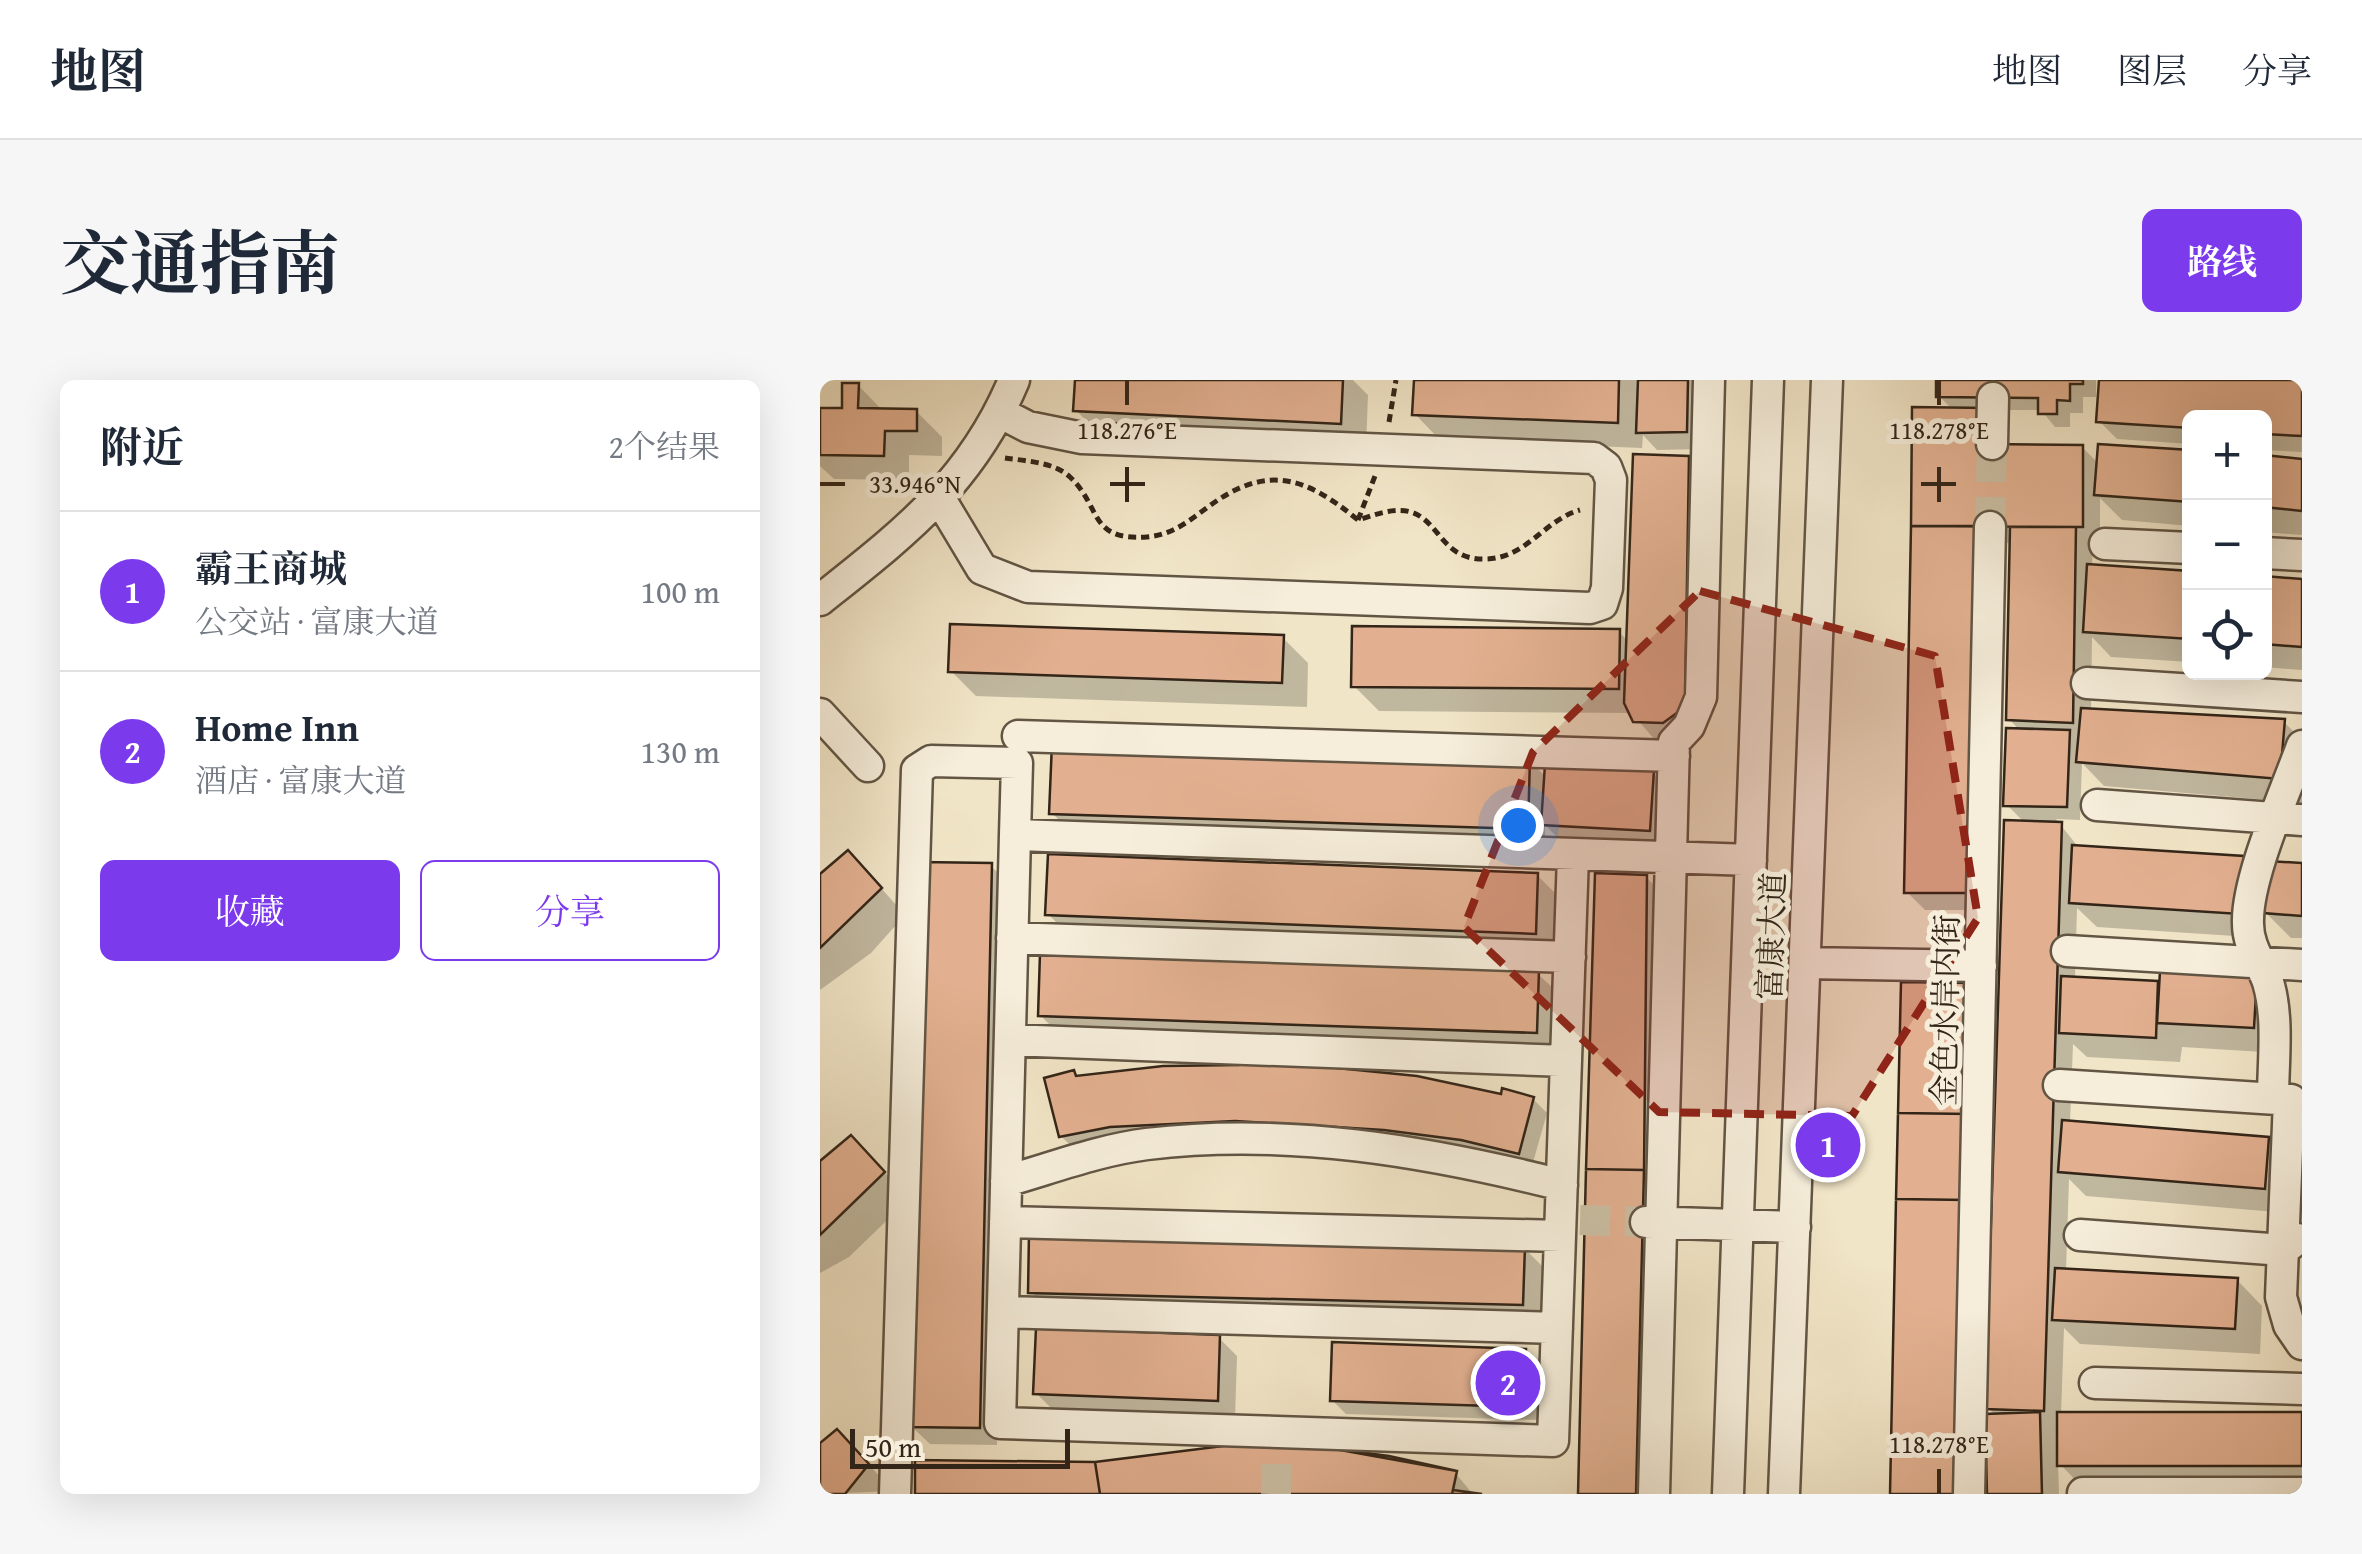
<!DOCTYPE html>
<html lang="zh">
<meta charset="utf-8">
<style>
:root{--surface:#fff;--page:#f6f6f7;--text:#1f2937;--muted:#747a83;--line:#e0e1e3;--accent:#7c3aed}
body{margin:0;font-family:"Gentium Book Plus","Noto Serif SC",serif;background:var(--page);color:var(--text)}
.controls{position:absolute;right:30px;top:30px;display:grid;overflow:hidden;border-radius:15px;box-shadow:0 10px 40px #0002}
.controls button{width:90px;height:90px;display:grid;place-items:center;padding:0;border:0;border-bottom:2px solid var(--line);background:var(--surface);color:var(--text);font:50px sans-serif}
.scale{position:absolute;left:30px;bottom:25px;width:220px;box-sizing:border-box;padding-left:10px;border:5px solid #332518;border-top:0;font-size:28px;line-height:35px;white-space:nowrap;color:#332518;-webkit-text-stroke:8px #f6eedb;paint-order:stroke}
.you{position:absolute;left:698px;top:445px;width:35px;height:35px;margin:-25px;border:8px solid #fff;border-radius:50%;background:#1a73e8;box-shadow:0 0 0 15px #1a73e833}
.badge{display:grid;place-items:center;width:65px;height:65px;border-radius:50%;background:var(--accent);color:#fff;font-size:32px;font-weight:700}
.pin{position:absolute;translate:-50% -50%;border:5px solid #fff;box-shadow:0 2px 10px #0006}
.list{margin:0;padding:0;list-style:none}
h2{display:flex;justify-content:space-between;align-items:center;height:130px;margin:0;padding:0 40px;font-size:42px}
h2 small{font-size:32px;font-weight:400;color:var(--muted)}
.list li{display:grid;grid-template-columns:65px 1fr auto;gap:30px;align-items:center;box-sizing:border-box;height:160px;padding:0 40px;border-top:2px solid var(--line)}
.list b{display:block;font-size:38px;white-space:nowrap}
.list p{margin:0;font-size:32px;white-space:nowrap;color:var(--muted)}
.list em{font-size:32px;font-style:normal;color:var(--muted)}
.actions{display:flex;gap:20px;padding:30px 40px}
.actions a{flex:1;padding:22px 0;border:2px solid var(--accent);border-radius:15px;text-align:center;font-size:35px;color:var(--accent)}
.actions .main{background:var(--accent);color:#fff}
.icon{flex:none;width:55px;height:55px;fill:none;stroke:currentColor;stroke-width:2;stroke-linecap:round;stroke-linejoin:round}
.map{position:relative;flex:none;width:1482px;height:1114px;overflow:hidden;border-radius:15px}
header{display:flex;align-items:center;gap:60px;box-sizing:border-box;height:140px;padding:0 50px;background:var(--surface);border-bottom:2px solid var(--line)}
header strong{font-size:48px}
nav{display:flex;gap:55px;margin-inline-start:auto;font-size:35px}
.intro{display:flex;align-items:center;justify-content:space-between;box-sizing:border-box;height:240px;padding:0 60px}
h1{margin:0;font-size:70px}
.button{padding:25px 45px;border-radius:15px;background:var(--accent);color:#fff;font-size:35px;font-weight:700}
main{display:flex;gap:60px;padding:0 60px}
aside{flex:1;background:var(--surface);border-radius:15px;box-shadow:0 10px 40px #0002}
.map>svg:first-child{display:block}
</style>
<header>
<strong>地图</strong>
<nav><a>地图</a><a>图层</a><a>分享</a></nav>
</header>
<div class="intro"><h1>交通指南</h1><a class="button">路线</a></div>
<main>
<aside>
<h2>附近<small>2个结果</small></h2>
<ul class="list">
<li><span class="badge">1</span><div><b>霸王商城</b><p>公交站 · 富康大道</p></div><em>100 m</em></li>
<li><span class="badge">2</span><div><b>Home Inn</b><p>酒店 · 富康大道</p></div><em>130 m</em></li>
</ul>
<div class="actions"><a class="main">收藏</a><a>分享</a></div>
</aside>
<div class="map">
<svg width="1482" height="1114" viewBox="0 0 1482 1114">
<rect width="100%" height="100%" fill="#f1e5c7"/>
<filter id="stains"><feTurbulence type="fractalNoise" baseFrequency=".002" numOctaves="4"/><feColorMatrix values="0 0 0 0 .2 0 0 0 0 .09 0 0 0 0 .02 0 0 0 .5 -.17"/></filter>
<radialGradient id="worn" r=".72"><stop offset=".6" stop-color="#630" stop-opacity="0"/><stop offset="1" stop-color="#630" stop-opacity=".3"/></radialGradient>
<path fill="#0003" d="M257,0H533L548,15L546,69L281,56L256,30Z
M596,0H886L884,69L837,70L823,55L822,68L620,60L595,34Z
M1119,0H1276V17H1263V33H1250V47H1235L1221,30H1166L1185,67H1262L1279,84L1370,73V146L1302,140L1280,118V164H1273L1272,187L1370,193V282L1291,277L1272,257L1271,331L1464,342L1482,360V423L1284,406L1262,383L1260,440L1236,439L1259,468L1423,478L1448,503L1482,486V558H1471L1446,533L1445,558L1277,547L1257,528L1255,599L1342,603L1436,599L1459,673L1362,667L1360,682L1267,677L1253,664L1250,743L1448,759L1473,785L1469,833L1266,816L1249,799L1246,891L1417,900L1442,926L1440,974L1260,964L1244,948L1241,1035H1482V1110H1265L1238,1082L1239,1114H1170L1176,1036L1168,1028L1205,443L1186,424L1200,351L1189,339L1192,163H1175L1167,530H1105L1087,512L1133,30L1119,16Z
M1282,0H1482V72L1444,70V38H1370V64L1297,59L1279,41Z
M38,5L63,31H96L122,57V76L89,75V100L14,99L0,86V30L24,31Z
M868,78L886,97L882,345L862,360L834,359L812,333L559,331L534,306L799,252L809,262Z
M1444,79L1482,82V155L1444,152Z
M1444,198L1482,201V290L1444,287Z
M463,258L488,283L487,327L156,316L131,291Z
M709,380L727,398L833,393L846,407L843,464L738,458L725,445V466L250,451L232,433Z
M171,486L189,504L177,1065L110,1064L91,1046Z
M717,495L735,513L733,571L246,552L228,534Z
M0,496L53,499L85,535L51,573L0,610Z
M826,497L844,515L833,1114H760Z
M717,593L736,611L734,670L238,653L220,635Z
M517,686L522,691L597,698L713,719L727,733L712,786L580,762L255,770L241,756L253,693L259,698Z
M0,783H56L89,819L29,877L0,893Z
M704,868L722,886L720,942L229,930L211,912Z
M399,958L417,976L415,1038L234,1031L216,1013Z
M705,971L719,985L717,1040L526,1034L512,1020Z
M0,1066L42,1077L73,1111L0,1114Z
M636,1094L653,1114H98Z"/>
<path fill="#e2b090" stroke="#332518" stroke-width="2.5" d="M255,0H523L521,44L253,31Z
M594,0H799L798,43L592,35Z
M818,0H868L867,52L816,53Z
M1116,0H1263V4H1250V21L1237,20V34H1218V18L1116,17Z
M1279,0H1482V56L1444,54V38H1370V48L1276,42Z
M22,3H39L38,28L97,29V51H65L64,76L0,75V28H22Z
M1092,27L1168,28L1167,64L1263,65V147L1091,146Z
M1278,64L1370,70V122L1274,115Z
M813,74L869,76L865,327L843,343L813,342L804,323Z
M1444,75L1482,79V131L1444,127Z
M1091,146H1158L1150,513H1084Z
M1190,147H1256L1253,343L1186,340Z
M1267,184L1370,191V259L1263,252Z
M1444,196L1482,199V267L1444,264Z
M130,244L464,255L462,303L128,292Z
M532,246L800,249L799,309L531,307Z
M1261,328L1465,339L1460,399L1256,382Z
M1186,348L1250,350L1247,427L1183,426Z
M232,363L710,378L708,449L229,434Z
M725,384L834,390L830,451L721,445Z
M1184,440L1242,442L1224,1031L1165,1029Z
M1252,465L1424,476L1420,534L1249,523Z
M28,470L62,508L0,568V494Z
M228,474L718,493L716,554L225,535Z
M1447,481L1482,483V536L1443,533Z
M101,482L172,483L160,1048L89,1047Z
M775,493L827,495L824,790L766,789Z
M220,573L719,590L717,653L218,636Z
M1340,591L1437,597L1434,648L1337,643Z
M1241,596L1338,601L1336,658L1239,653Z
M1081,602L1152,603L1149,734L1078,733Z
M418,679L518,683V688L597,696L681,714L682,708L714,717L699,774L641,760L564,750L415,741L290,747L239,757L224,698L254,690L256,696L343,686L418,685Z
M1078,733L1149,734L1147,820L1076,819Z
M1242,740L1449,757L1445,809L1238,792Z
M31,755L65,792L0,855V781Z
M766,789L824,790L816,1114H758Z
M1076,819L1147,820L1141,1114H1070Z
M209,853L705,866L703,925L208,913Z
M1235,888L1418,898L1415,949L1232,940Z
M216,948L400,955L398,1021L213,1014Z
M512,962L706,969L704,1027L510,1021Z
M1220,1032L1222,1114H1167L1165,1034Z
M1237,1032H1482V1086H1237Z
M17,1049L49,1084L25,1114H0V1063Z
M411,1065L509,1068L569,1076L637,1091L633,1110L662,1114H95V1080L275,1082Z
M411,1065L509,1068L637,1091L632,1114H280L275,1082Z"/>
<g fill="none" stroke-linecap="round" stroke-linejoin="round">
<path stroke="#cbbfa4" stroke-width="30" stroke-dasharray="30 15" stroke-linecap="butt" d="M1170,147L1172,64
M760,840L826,842
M456,1114L457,1063"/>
<g stroke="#625544" stroke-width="35">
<path id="minor" d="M1172,64L1173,18
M120,119L162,189L208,207L770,228L782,224L787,208L791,100L786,87L774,78L262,58L208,47L181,33
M1285,164L1370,168
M1444,173L1482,175
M0,220C84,153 151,103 194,0
M1267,303L1482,317
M0,334L48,386
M198,356L854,376
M1277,425L1482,440
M753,475L733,1061L180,1043L195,455L931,480
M192,558L750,577
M1247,571L1482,585
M985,583L1161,586
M190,660L746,681
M1239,705L1471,720
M1453,719C1453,682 1459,638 1448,602C1441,582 1428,566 1428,544C1426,499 1466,411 1482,366
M1469,720L1461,917L1469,945L1482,964
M186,801C232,788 279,770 327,764C466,747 607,771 742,805
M185,842L740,856
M826,842L975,847
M1260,855L1463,870L1477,859
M183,932L737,948
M1275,1003L1482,1009
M1263,1113H1482
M75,1114L97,390L111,381L197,383L195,455
M834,1114L854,362L869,346L881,317L889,0
M908,1114L948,0
M964,1114L1007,0
M1149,1114L1170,147"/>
</g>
<path stroke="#332518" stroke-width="5" stroke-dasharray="8 5" stroke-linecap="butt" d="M569,42L576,0
M185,78C206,81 234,82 250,97C282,127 268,161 327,157C352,155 369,141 388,127C447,83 486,97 538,140C554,135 574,127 591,132C620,141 622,181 666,179C707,178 724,140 760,130
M538,140L555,96"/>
<use href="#minor" stroke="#f6eedb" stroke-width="30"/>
</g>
<path fill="#8f2418" fill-opacity="0.2" stroke="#8f2418" stroke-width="8" stroke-dasharray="20 12" stroke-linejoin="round" d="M880,211L1115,276L1158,538L1032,736L839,732L644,547L713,372Z"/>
<path fill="none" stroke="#332518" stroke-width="4" d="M307,0V25M1119,0V25M307,87V122M1119,87V122M0,104H25M290,104H325M1101,104H1136M1119,1089V1114"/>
<g text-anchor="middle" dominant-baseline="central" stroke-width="10" stroke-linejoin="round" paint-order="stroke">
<g font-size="32" fill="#332518" stroke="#f6eedb">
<text transform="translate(951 556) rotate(-88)">富康大道</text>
<text transform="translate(1125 630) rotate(-89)">金色水岸内街</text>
</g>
</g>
<g font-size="25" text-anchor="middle" fill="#332518" stroke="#f6eedb" stroke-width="10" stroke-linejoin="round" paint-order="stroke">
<text x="307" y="59">118.276°E</text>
<text x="1119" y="59">118.278°E</text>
<text x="95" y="113">33.946°N</text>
<text x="1119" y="1073">118.278°E</text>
</g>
<rect width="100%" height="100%" filter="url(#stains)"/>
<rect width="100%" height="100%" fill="url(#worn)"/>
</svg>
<div class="controls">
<button>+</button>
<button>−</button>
<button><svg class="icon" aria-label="locate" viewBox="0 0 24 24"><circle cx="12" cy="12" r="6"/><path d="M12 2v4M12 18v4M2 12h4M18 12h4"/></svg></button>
</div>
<div class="scale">50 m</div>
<div class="you"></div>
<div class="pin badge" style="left:1008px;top:765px">1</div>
<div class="pin badge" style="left:688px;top:1003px">2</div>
</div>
</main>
